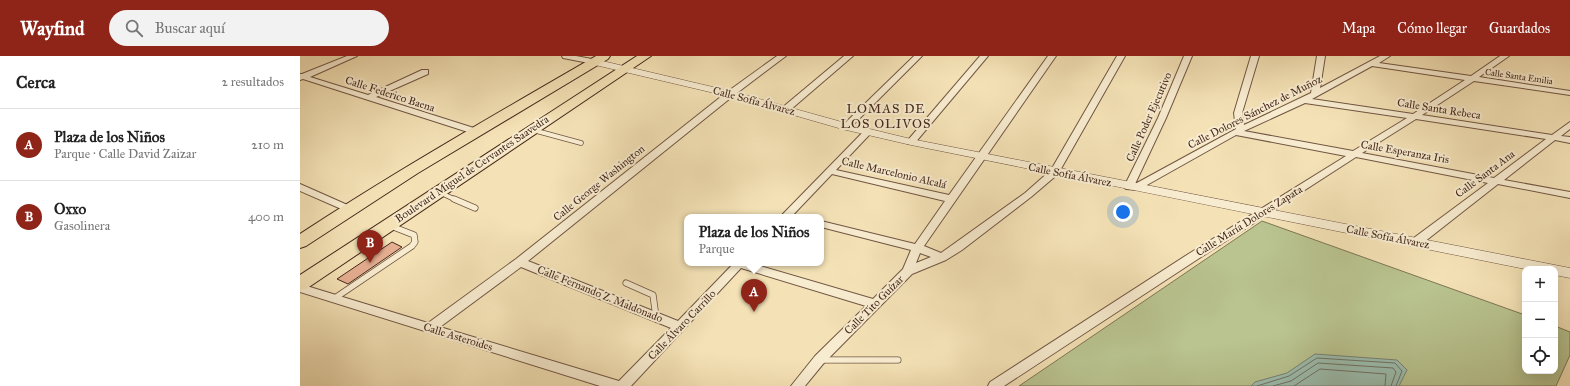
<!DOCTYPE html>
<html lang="es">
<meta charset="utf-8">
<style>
:root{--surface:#fff;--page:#f2f2f2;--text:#222;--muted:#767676;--line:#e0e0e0;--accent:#8f2418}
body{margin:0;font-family:"IM FELL Great Primer",serif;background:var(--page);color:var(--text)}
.controls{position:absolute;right:12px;bottom:12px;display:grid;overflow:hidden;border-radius:8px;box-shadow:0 4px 16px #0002}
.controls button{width:36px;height:36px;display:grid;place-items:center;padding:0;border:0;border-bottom:1px solid var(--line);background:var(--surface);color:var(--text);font:20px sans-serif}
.you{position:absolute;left:823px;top:156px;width:14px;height:14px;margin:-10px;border:3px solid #fff;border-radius:50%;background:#1a73e8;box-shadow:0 0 0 6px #1a73e833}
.badge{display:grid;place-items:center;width:26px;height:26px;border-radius:50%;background:var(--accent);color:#fff;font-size:13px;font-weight:700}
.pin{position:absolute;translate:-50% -33px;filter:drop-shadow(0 1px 2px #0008)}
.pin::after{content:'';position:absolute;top:21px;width:14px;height:12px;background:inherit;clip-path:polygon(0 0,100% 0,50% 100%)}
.popup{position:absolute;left:384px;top:158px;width:140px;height:52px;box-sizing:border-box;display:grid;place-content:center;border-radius:8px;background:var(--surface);filter:drop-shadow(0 1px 3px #0005);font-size:13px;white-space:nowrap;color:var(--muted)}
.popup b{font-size:15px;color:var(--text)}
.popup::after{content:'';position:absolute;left:50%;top:100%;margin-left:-8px;border:8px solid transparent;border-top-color:var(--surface)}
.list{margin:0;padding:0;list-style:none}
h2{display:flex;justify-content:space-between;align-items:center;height:52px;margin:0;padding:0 16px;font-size:17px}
h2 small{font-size:13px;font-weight:400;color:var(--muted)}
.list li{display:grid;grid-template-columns:26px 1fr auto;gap:12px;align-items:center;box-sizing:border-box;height:72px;padding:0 16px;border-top:1px solid var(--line)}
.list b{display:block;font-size:15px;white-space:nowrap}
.list p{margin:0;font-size:13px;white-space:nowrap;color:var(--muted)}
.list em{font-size:13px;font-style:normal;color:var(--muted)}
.icon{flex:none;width:22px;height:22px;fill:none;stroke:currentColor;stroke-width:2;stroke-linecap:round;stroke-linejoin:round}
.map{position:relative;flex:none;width:1270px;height:330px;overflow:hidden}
header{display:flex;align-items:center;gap:24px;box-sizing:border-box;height:56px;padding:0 20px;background:var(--accent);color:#fff}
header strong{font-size:19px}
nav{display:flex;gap:22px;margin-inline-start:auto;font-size:14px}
.search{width:280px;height:36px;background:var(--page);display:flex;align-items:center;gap:10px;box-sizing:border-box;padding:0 14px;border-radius:22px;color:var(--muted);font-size:15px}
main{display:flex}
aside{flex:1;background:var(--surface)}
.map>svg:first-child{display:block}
</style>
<header>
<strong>Wayfind</strong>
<div class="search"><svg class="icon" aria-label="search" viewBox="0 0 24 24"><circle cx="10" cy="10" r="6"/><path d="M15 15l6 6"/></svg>Buscar aquí</div>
<nav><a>Mapa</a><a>Cómo llegar</a><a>Guardados</a></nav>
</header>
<main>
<aside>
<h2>Cerca<small>2 resultados</small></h2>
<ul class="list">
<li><span class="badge">A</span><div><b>Plaza de los Niños</b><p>Parque · Calle David Zaizar</p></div><em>210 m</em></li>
<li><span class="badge">B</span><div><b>Oxxo</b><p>Gasolinera</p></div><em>400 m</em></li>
</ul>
</aside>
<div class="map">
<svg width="1270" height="330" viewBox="0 0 1270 330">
<rect width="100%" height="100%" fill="#f4e2b6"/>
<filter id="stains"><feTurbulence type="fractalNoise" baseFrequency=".005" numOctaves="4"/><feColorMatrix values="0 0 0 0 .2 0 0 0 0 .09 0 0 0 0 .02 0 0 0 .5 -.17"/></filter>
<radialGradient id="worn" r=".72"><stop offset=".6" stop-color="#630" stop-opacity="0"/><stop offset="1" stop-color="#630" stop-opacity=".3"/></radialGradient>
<path fill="#b9c490" stroke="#7f7656" d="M962,165L1225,259V315H1255V270L1270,276V299L1256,330H719Z"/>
<path fill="#9cbeaf" stroke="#798275" d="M1015,298L1097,304L1107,314L1099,330H951L955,326L987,317Z"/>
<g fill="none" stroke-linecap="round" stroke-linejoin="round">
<path stroke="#707366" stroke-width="1" d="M957,330L989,320L1017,302L1095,307L1102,315L1096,330
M973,330L991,325L1018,307L1093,312L1096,316L1091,330
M994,330L1020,313L1086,318L1085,330"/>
</g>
<path fill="#e6af92" stroke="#45281d" d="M92,186L102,191L48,228L37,223Z"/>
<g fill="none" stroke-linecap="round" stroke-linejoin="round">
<g stroke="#715643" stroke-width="5.5">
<path id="service-far1" d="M233,74L281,87
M139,136L156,144"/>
</g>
<g stroke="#715643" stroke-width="7">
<path id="service" d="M154,143L175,152
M326,227L353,239L356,261
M35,242L112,190L115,186L114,179L91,170
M520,304H598"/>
</g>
<g stroke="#715643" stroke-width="2">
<path id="minor" d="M47,0H57L10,21L68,39L122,14H128V18L76,41L177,73L178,75L177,77H171L3,23L0,24V18H2Z
M262,0H276L297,4L298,6L294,8L263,2Z
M477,0H486L433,40L228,205L378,265L434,207H450L573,243L603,213L611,194L521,171V165L615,188L645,145L532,118L491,161H480L565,74L568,73L572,76L536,114L649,139L748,0H756L624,190L641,197L725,137L751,114L817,0H825L758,118L731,141L662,194L646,204L612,218L523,308L505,330H491L515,300L566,250L441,212L331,330H300L0,236V228L128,267L216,203L427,36ZM620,197L631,201L616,207ZM221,211L371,272L319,325L140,271Z
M544,0H553L489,55H483L482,53L483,51Z
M614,0H622L549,73H543L542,71L543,69Z
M680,0H688L614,88H608L607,86L608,84Z
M884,0H892L866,62L835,128L936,73L934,57L951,0H959L942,57L944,69L1011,37L1017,0H1025L1020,32L1080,0H1090L1079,7L1171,20L1200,0H1209L1179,21L1270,35V39L1174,25L1122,59L1252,79L1270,66V73L1261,80L1270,81V87L1255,84L1204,124L1270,136V142L1198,128L1119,190H1111L1110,187L1111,184L1188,127L1056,101L898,203L704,330H688L690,326L890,197L1046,100L936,79L838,134L826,133L824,131L858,62ZM1072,10L1165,24L1113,58L1012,43ZM1005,47L1107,62L1053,95L944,75ZM1116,63L1246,83L1194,122L1062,97Z
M0,128L52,151L54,153L52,155H46L0,135Z"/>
</g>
<g stroke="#715643" stroke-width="1">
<path id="tertiary" d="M294,3L434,36L549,68L611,83L1270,212V222L1255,219V213H1225L611,89L542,73L427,40L291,8L289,6L291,4Z"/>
</g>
<g stroke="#45281d" stroke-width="2">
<path id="primary" d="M296,0H310L308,3L118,117L6,190L0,192V178C96,115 196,58 296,0Z
M337,0H351L6,233L0,234V219Z"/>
</g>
<use href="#service-far1" stroke="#f8ecd0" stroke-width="4"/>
<use href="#service" stroke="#f8ecd0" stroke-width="5.5"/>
<use href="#minor" fill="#f8ecd0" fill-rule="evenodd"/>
<use href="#tertiary" fill="#f8ecd0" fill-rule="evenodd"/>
<use href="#primary" fill="#f4e2b6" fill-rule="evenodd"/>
</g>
<g text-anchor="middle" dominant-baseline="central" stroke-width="4" stroke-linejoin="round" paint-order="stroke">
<g font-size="9" fill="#45281d" stroke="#f8ecd0">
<text transform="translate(1219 20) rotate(8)">Calle Santa Emilia</text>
</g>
<g font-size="11" fill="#45281d" stroke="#f8ecd0">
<text transform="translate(90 38) rotate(18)">Calle Federico Baena</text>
<text transform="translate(454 45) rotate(15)">Calle Sofía Álvarez</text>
<text transform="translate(1139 53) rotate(9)">Calle Santa Rebeca</text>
<text transform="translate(955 56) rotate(-27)">Calle Dolores Sánchez de Muñoz</text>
<text transform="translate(849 61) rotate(-66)">Calle Poder Ejecutivo</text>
<text transform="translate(1105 96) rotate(10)">Calle Esperanza Iris</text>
<text transform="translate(172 113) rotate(-34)">Boulevard Miguel de Cervantes Saavedra</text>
<text transform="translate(594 117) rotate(13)">Calle Marcelonio Alcalá</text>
<text transform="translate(1185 118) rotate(-37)">Calle Santa Ana</text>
<text transform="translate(770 119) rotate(11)">Calle Sofía Álvarez</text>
<text transform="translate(299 127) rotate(-39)">Calle George Washington</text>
<text transform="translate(949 165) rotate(-32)">Calle María Dolores Zapata</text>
<text transform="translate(1088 181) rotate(11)">Calle Sofía Álvarez</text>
<text transform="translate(300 238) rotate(22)">Calle Fernando Z. Maldonado</text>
<text transform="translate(574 249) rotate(-45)">Calle Tito Guízar</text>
<text transform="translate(382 269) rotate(-46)">Calle Álvaro Carrillo</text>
<text transform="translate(158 281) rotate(17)">Calle Asteroides</text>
</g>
<g font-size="13" letter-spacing="1" fill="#45281d" stroke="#f8ecd0">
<text x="586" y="53">LOMAS DE<tspan x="586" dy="15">LOS OLIVOS</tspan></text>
</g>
</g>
<rect width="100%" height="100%" filter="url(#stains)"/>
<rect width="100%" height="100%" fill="url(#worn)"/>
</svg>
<div class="controls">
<button>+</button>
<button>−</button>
<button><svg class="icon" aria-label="locate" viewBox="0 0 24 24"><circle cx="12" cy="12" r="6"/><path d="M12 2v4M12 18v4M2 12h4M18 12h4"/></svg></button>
</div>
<div class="you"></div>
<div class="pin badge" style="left:454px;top:256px">A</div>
<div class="popup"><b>Plaza de los Niños</b>Parque</div>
<div class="pin badge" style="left:70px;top:207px">B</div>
</div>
</main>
